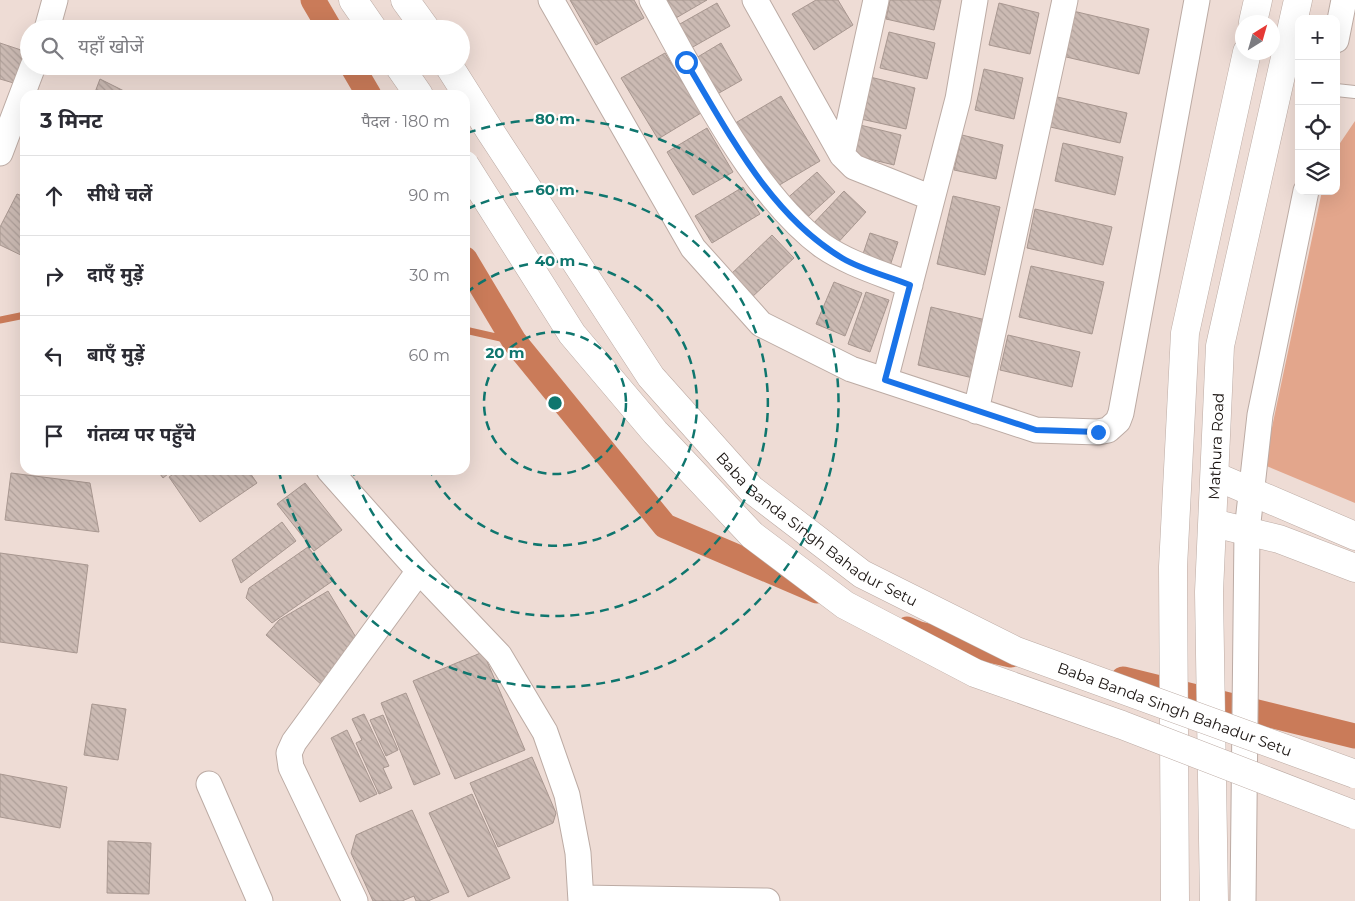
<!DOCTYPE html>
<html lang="hi">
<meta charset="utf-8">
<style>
:root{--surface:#fff;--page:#f2f2f3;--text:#2b2b33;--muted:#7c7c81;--line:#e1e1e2}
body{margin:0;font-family:Montserrat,"Noto Sans Devanagari",sans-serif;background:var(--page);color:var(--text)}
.controls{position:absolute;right:15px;top:15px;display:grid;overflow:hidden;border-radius:10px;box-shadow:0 5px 20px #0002}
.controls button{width:45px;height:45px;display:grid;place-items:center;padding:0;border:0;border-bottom:1px solid var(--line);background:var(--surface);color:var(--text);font:25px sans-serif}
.compass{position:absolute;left:1235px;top:15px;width:45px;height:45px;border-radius:50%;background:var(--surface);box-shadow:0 5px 20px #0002;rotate:37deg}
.stop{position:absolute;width:15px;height:15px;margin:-11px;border:4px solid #1a73e8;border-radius:50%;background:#fff}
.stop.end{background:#1a73e8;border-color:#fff;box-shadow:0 1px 5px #0008}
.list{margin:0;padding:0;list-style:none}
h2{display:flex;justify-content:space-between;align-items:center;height:65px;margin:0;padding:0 20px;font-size:21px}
h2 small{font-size:16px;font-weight:400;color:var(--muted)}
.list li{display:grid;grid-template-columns:32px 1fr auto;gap:15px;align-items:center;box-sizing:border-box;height:80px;padding:0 20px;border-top:1px solid var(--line)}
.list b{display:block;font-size:19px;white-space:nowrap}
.list em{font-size:16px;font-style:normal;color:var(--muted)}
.icon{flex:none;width:28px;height:28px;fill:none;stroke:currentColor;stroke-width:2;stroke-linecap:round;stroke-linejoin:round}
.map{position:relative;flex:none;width:1355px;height:901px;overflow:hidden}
.search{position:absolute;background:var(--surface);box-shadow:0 5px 20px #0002;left:20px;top:20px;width:450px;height:55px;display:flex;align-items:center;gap:12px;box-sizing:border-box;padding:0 18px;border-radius:28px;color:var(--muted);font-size:19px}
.panel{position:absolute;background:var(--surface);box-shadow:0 5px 20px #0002;left:20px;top:90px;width:450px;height:385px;border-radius:15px}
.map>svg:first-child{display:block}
</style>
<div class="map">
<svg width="1355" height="901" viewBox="0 0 1355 901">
<defs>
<pattern id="building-back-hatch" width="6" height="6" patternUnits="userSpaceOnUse" patternTransform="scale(1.25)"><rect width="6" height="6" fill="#cbbab3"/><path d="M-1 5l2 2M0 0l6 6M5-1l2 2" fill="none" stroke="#ae9f99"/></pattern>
</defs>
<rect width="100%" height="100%" fill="#eedcd5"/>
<path fill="#e3a68c" d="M1355,121V503L1264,465L1322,191H1336V149Z"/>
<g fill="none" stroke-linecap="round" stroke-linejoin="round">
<path stroke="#ca7b59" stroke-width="7" d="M0,320L25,315
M465,330L514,341"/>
<path stroke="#ca7b59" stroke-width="25" d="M313,0L330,29
M352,66L369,95
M465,259L514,341L665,526L817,591
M907,629L919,634L1011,655
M1123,679L1355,736"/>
</g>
<path fill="url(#building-back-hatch)" stroke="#a89790" d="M570,0H634L644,18L596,45Z
M656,0H707L669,22Z
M816,0H838L853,25L814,50L792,14Z
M890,0H941L934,30L886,19Z
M717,3L730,26L684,52L671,29Z
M999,3L1039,13L1030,54L989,45Z
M1073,11L1149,29L1139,74L1062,56Z
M889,32L935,43L927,79L880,68Z
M0,43L27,52L17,84L0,79Z
M721,43L742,80L712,97L691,61Z
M665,53L701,113L658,139L621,78Z
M984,69L1023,78L1014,119L975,110Z
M870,77L915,88L906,129L861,119Z
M100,79L132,95H94Z
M781,96L820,161L771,190L732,125Z
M1053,96L1127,113L1120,143L1046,126Z
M860,125L901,135L894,165L853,155Z
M707,128L733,172L693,195L667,152Z
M962,135L1003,145L996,179L954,170Z
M1063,143L1123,157L1115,195L1055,181Z
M817,172L835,192L801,223L783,202Z
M743,187L760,214L712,243L695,216Z
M844,191L866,212L834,247L811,226Z
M17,194L25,197V257L0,245V227Z
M953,196L1000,207L985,275L937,264Z
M1035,209L1112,227L1103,265L1027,248Z
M870,233L898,242L888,272L860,263Z
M772,235L794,258L751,298L729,276Z
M1031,266L1104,282L1092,334L1019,317Z
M834,282L862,293L845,336L816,324Z
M866,292L889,300L870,352L848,344Z
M931,307L986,320L973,378L918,365Z
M1008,335L1080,352L1072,387L1000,370Z
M157,470H173L163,478Z
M179,470H248L257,483L200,522L169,477Z
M11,473L90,483L99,532L5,520Z
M305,483L342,530L314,551L277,504Z
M282,522L296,541L241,583L232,560Z
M308,547L334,580L272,623L246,598L249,588Z
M0,553L88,565L77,653L0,642Z
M328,591L360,644L323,686L266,635L279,620Z
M483,652L525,750L455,779L413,681Z
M406,693L440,774L414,785L381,703Z
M92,704L126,709L118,760L84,755Z
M364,714L389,766L383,768L392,788L379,794L356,743L362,740L352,719Z
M383,715L398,750L386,756L370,720Z
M347,730L377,794L360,802L331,738Z
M532,757L556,813L553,823L498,847L470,783Z
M0,774L67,787L60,828L0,817Z
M472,794L510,878L468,897L429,813Z
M412,810L449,892L428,901H416L414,896L402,901H373L351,853L356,835Z
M108,841L151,843L149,894L107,893Z"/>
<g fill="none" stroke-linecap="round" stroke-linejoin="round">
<g stroke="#bcaba4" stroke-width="14">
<path id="service" d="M1336,90L1355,92"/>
</g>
<g stroke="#bcaba4" stroke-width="27">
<path id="minor" d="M551,0L693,248L761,324L851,369L1036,430L1098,432L1108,430L1118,421L1121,413L1197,0
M652,0C695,77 752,194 823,246C849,264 881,273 910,285
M755,0L842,155L854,167L932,198
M47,29L55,0
M1336,40L1344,0
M0,153L33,66
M842,155L876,0
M885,380L958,99L975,0
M976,411L1065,0
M329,470L419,571L499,655L545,732L567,795L578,853L581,901
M209,784L260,901
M581,898L767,901
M355,901L291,767L289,753L294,742L419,571
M1243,901L1247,531L1260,415L1306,191"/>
</g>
<g stroke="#bcaba4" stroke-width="29">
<path id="tertiary" d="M1215,476L1355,536
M1213,523L1279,539L1355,568"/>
</g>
<g stroke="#bcaba4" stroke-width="29">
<g id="primary">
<path d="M1253,22L1258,0"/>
<path d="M1175,901L1173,567L1185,333L1247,52"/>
<path id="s1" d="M1214,901L1209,592L1220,346L1298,0"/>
</g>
</g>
<g stroke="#bcaba4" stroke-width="29">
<path id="trunk" d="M353,0L373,29
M405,0L426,29
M399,66L419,95"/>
</g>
<use href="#service" stroke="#fff" stroke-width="12"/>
<use href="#minor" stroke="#fff" stroke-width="25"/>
<use href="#tertiary" stroke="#fff" stroke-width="28"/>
<use href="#primary" stroke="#fff" stroke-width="28"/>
<use href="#trunk" stroke="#fff" stroke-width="28"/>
<g stroke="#bcaba4" stroke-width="29" stroke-linecap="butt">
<g id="trunk-bridge">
<path id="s2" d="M449,66L490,131L651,377L751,489L862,574L1016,651L1355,774"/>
<path d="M465,165L572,334L655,432L752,535L845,605L975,673L1122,725L1355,815"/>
</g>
</g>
<use href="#trunk-bridge" stroke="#fff" stroke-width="28"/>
</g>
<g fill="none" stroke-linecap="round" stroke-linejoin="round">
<path stroke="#1a73e8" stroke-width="6" d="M686,62C729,133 769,214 842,258C862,270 888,276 910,285L885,380L1036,430L1098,432"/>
</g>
<g fill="none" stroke="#0f766e" stroke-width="2.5" stroke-dasharray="9 6">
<circle cx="555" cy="403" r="71"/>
<path d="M466 293A142 142 0 1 1 430 471"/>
<path d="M467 209A213 213 0 1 1 353 471"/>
<path d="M467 133A284 284 0 1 1 279 472"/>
</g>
<g text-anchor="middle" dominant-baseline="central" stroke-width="4.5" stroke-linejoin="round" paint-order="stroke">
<g font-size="15" fill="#191310" stroke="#fff">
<text stroke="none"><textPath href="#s1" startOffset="455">Mathura Road</textPath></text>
<text stroke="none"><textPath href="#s2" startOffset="598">Baba Banda Singh Bahadur Setu</textPath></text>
<text stroke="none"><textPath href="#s2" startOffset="1002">Baba Banda Singh Bahadur Setu</textPath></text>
</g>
</g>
<circle cx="555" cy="403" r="8" fill="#0f766e" stroke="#fff" stroke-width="2.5"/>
<g font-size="15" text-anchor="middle" font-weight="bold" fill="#0f766e" stroke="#fff" stroke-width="4.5" stroke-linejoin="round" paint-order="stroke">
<text x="555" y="124">80 m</text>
<text x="555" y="195">60 m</text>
<text x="555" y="266">40 m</text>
<text x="505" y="358">20 m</text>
</g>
</svg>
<div class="controls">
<button>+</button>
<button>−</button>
<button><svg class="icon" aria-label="locate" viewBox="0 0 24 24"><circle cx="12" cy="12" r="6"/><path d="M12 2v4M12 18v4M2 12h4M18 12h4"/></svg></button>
<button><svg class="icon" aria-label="layers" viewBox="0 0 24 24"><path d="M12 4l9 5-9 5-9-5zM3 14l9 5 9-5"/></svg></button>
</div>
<svg class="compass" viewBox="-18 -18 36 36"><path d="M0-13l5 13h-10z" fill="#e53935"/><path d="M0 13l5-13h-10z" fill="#7c7c81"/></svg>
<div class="stop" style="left:686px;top:62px"></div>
<div class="stop end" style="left:1098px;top:432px"></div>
<div class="search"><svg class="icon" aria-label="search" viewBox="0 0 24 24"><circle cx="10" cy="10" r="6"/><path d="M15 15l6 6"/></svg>यहाँ खोजें</div>
<section class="panel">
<h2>3 मिनट<small>पैदल · 180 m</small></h2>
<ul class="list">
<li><svg class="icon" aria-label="ahead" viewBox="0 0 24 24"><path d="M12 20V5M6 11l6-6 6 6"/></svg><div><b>सीधे चलें</b></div><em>90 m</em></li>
<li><svg class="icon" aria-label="right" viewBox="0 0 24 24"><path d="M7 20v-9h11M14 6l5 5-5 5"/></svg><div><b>दाएँ मुड़ें</b></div><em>30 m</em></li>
<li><svg class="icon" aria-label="left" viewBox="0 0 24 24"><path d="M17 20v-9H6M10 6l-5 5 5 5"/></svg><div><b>बाएँ मुड़ें</b></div><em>60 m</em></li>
<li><svg class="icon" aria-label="arrive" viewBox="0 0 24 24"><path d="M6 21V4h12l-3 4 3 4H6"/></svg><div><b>गंतव्य पर पहुँचे</b></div></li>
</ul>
</section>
</div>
